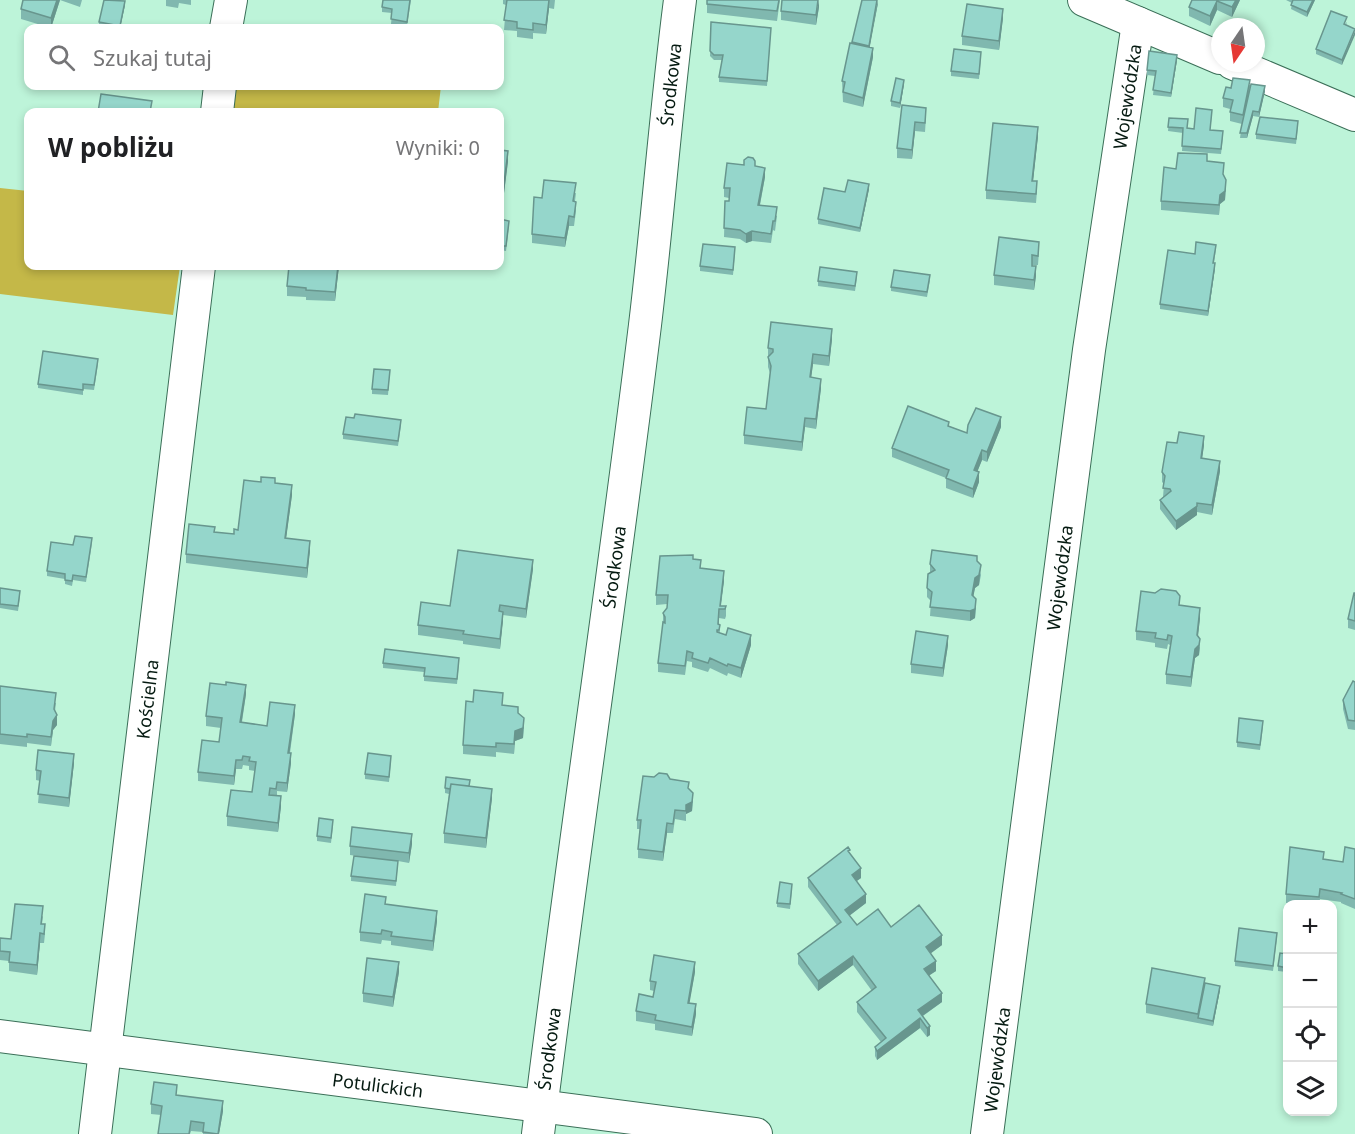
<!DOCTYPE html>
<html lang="pl">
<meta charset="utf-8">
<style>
:root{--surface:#fff;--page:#f2f2f2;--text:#202124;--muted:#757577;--line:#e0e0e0}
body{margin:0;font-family:"Noto Sans",sans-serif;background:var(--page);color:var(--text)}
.controls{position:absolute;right:18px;bottom:18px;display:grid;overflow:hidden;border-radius:12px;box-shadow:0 3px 9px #0003}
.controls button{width:54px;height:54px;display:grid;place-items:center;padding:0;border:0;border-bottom:2px solid var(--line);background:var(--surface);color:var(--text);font:30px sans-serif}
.compass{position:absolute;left:1211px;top:18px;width:54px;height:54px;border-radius:50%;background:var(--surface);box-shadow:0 3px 9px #0003;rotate:193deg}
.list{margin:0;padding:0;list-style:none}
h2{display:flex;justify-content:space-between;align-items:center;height:78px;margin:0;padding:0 24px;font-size:26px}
h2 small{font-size:20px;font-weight:400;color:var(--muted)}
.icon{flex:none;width:33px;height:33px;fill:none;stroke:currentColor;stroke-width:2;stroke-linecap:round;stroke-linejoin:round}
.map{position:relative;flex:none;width:1355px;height:1134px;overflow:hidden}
.search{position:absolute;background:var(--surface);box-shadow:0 3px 9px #0003;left:24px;top:24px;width:480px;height:66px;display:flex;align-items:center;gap:15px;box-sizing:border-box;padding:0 21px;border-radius:12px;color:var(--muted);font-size:22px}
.panel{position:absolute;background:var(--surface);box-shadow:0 3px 9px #0003;left:24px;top:108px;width:480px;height:162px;border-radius:12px}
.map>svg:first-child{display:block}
</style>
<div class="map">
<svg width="1355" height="1134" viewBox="0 0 1355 1134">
<rect width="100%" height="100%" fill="#bdf4d9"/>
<path fill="#c4b848" d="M232,86H441L438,112H229Z
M0,188L28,191V266H180L173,315L0,294Z"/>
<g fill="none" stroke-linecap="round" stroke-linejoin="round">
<g stroke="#3b6f58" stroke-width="34">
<g id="minor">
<path d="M1084,0L1220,58"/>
<path d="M226,28L231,0"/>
<path d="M1232,63L1355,115"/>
<path d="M217,112L220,86"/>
<path id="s1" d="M0,1036L756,1134"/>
<path id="s2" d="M95,1134L199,266"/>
<path id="s3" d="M538,1134C571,864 612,595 645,325C658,217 666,108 680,0"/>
<path id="s4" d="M987,1134L1089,350L1138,23"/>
</g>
</g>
<use href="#minor" stroke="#fff" stroke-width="32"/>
</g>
<path fill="#80b8af" d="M60,0H82L80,7Z
M60,0L51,28L21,19V9Z
M166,0H191V5L179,3L178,8L166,6Z
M411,0L407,26L391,24L392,13L382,12V7Z
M503,0H555L554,9L549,8L546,34L533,33V39L517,37V31L504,30L506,5L503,4Z
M707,0H780L777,21L707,13Z
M1192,0H1240L1232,17L1217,10L1210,26L1189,16V7Z
M1286,0H1315L1307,17L1291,9L1292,3Z
M878,3L869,47L873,57L863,107L843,102L842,81L852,42Z
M125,5L120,28H108L99,27V22Z
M819,7L816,25L781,20V11Z
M1003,18L999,50L962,45V36Z
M711,22L771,28L767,86L719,82V77L722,60H714L710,56Z
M1347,22L1346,25L1342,65L1316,54V49Z
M981,57L979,79L951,76V71Z
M1177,60L1171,97L1153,95L1155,76L1147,75V70Z
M904,84L900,108L891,106V101Z
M1250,85L1265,91L1259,117L1253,116L1247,138H1240L1242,124L1230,121V109L1223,107V98L1231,88Z
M902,105L926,117L925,132L915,131L912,159L897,158V148Z
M1212,115L1210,130L1223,136L1221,154L1182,151L1183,133L1168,131L1169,118L1188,128L1194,129Z
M1298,126L1296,144L1256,139V134Z
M1038,136L1033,181L1037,191L1036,203L986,199V190Z
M500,150L508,161L503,201L500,200Z
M1207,161L1223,175L1226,189L1225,200L1220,204L1219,215L1161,210V201L1176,169Z
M755,167L765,177L760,205L777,216L775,231L773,230L771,243L752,241L746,243L740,239L724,237L725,201H729V198L724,197V188Z
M869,189L860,232L818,224V219L845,192Z
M576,193L575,201L576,211L574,226H569L565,247L532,243V234L542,198Z
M500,219L509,225L506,251L500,250Z
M1216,249L1214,263L1215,268L1208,316L1160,309V304L1195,254Z
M1039,251L1038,265H1032L1036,276L1034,290L994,285V275Z
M735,252L733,275L700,271V266Z
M339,266L335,301L306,300V297L287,296V286Z
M857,277L855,291L818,286V281Z
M930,280L927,297L891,291V287Z
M832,339L829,366L813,364L811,377L821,388L816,429L805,427L802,451L744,444V435L766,409L770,373L768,367V348Z
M98,364L94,390L83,389V395L38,388V384Z
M390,370L388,395L372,394V389Z
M401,425L398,446L343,439V434Z
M949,426L967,433L1001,427L987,462L982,460L977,472L979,482L973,498L946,488V478L892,457V448Z
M1177,443L1204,445L1202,458L1220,471L1212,515L1197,512V515L1176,530L1160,509V500L1163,497L1164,484L1162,482V472Z
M275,483L292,495L286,538L310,550L307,578L186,563V554L215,532L234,534Z
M92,543L86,582L73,580L72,586L65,584V579L47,576V571Z
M693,559L701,568L724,581L721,606H726V616L725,619L719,618V624L720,633L751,645L741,678L728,673L727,676L710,668L708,672L692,667V662L687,661L685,675L658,672V663L663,623V613L667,608V604L656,605V595Z
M977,562L981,575L979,585L975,588L973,596L976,609L975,618L970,621L930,616L931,601L927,597V588L930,573V564Z
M533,569L526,618L503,615L500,649L463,644V641L418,635V625L450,606Z
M0,588L20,596L18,611L0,608Z
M1355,593V630L1348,628V619Z
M1180,606L1200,618L1198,636L1200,648L1199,655L1195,658L1191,687L1166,684V674L1170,645L1168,644L1167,649L1155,647V643L1136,640V631Z
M948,645L943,677L911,673V664Z
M383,663H459L457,684L424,681V672L383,668Z
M1355,682V730L1348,729L1343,709V700Z
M0,686L56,703L55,711L57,725L53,730L51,746L27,743V747L0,744Z
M246,694L242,722L267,726L295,714L290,753L291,763L287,792L277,791V796L281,806L278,832L227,826V816L252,792L255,771L249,770V766L243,765L242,769H236L234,785L198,781V772L219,742L221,728L206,726V716Z
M503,705L518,714L524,728L523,738L515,741L514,754L496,752V757L463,754V745Z
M1263,726L1260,750L1237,747V742Z
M391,760L389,782L365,779V774Z
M74,763L69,807L38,803L40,781L36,780V770Z
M654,777L670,779L689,789L693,802L692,811L686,814V821L675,819L673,833H667L663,861L638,858V849L640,829H637V820Z
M470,786L492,798L486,848L444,843V833L449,794L445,793V788Z
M333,825L331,843L317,841V836Z
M412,844L409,863L398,861L396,886L351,881V876L392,861L350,855V846Z
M1355,849V909L1341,903V902L1320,899L1319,904H1302L1286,903V894L1324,859L1343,862Z
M850,854L861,878L857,881L866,903L849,916L857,925L891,927L942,945L930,953L936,971L929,975L942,1002L923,1016L930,1035L927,1037L920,1028L877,1060L875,1056V1047L881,1042L857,1012V1002L872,991L853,965L818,991L798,964V954L837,925L808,887V878Z
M792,889L790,909L777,907V903Z
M386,904L437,921L433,951L391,945V941L382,940L381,944L360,941V932Z
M43,916L42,924L45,934L44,943H40L37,975L9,971V961L0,960V938L11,939Z
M1277,937L1273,971L1235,966V961Z
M1287,951V972L1278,971V966L1287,954Z
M399,972L393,1007L363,1002V993Z
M695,972L689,1003L696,1014L692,1036L655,1030V1024L636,1021V1011L653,997L654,991L650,990V981Z
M1205,978V983L1220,990L1213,1026L1146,1013V1004Z
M177,1095L223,1111L219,1134H203V1132L191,1131L190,1134H158L161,1115L151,1114V1104Z"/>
<path fill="#68968e" d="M57,0H60L51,28V18Z
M549,0V8L546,34V25Z
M819,0V7L816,25V15Z
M878,0V3L869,51V46Z
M1236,0H1240L1232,17V7Z
M1313,0H1315L1307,17V12Z
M125,1V5L120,28V26Z
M1217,1V10L1210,26V16Z
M1003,9V18L999,50V41Z
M1355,31V35L1342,65V60Z
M873,48V57L863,107V98Z
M1177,55V60L1171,97V93Z
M904,80V84L900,108V103Z
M1265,86V91L1259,117V112Z
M1253,111V116L1247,138V133Z
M915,122V131L912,159V150Z
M1038,127V136L1032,191V181Z
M508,151V161L503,201V191Z
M765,168V177L758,214V205Z
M1226,180L1225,200L1220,204L1219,215L1220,195Z
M869,184V189L860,232V228Z
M569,216V226L565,247V238Z
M752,231V241L746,243V234Z
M1215,263V268L1208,316V311Z
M338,266H339L335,301V292Z
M1036,266V276L1034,290V280Z
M832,329V339L829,366V356Z
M813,354V364L810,387V377Z
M821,379V388L816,429V419Z
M1001,417V427L987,462V452Z
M805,418V427L802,451V442Z
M1204,436V445L1201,467V458Z
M982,450V460L974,480V470Z
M1220,461V471L1212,515V505Z
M979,472V482L973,498V489Z
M292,485V495L285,547V538Z
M1197,506V515L1176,530V521Z
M310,541V550L307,578V568Z
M533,560V569L526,618V609Z
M981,565L979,585L975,588L972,604V595L975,578Z
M724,571V581L720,609Z
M976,599L975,618L970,621V611Z
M1200,608V618L1197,644V635Z
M503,612V621L500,649V639Z
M751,635V645L741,678V668Z
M948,636V645L943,677V668Z
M1200,639L1199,655L1195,658L1191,687V677L1195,649Z
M246,685V694L240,732V722Z
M295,705V714L288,763V753Z
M57,715V725L53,730L51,746L53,721Z
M524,718L523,738L515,741L514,754L515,731Z
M291,753V763L287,792V783Z
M74,754V763L69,807V798Z
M236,760V769L234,785V776Z
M492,789V798L486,848V838Z
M693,793L692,811L686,814V821V805Z
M281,796V806L278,832V823Z
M667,823V833L663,861V852Z
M412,834V844L409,863V853Z
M861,868V878L852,884V875Z
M866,894V903L845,919V910Z
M437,911V921L433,951V941Z
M40,933V943L37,975V965Z
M942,935V945L926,957V947Z
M853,956V965L818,991V981Z
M936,961V971L924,979V969Z
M399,962V972L393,1007V997Z
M695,962V972L688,1012V1003Z
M1220,986V990L1213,1026V1021Z
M942,993V1002L918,1019V1010Z
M696,1004V1014L692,1036V1027Z
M920,1018V1028L877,1060V1051Z
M930,1026V1035L927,1037V1028Z
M223,1101V1111L219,1134H218Z"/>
<path fill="#95d6cb" stroke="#68968e" stroke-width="1.5" d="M23,0H57L51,18L21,9Z
M104,0L125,1L120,26L99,22Z
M383,0H410L407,22L391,19L392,9L382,7Z
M507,0H549L546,25L533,23V30L517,28V22L504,20Z
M707,0H779L777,11L707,4Z
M782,0H818L816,15L781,11Z
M862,0H877L869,46L852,42Z
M1192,0H1236L1232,7L1217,1L1210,16L1189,7Z
M1293,0H1313L1307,12L1291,5Z
M967,4L1003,9L999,41L962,36Z
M1331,11L1347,17L1344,24L1355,29L1342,60L1316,49Z
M711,22L771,28L767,81L719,77L723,55H714L710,51Z
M850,43L873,48L863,98L843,92L845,82L842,81Z
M954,49L981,52L979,74L951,71Z
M1149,51L1177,55L1171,93L1153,90L1156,71L1147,70Z
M896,78L904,80L900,103L891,101Z
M1233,78L1250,80L1243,115L1230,112L1233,100L1223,98L1226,87L1231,88Z
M1251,84L1265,86L1259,112L1253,111L1247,133H1240Z
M101,94L152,101L150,112H98Z
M902,105L926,108L925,123L915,122L912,150L897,148Z
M1196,108L1212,110L1210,130L1223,131L1221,149L1182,146L1183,128L1168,127L1169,118L1188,119L1187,128L1194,129Z
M1260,117L1298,121L1296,139L1256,134Z
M993,123L1038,127L1032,181H1037L1036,194L986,190Z
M500,150L508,151L503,191H500Z
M1178,153L1207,154V161L1224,163L1223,174L1226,180L1225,191L1220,195L1219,205L1161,201L1164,167L1176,169Z
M748,157L753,158L755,161V166L765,168L758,205L777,207L775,221H773L771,234L752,231L746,234L740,230L724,228L725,201H729L730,188H724L727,163L744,165V160Z
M544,180L576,183L573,201L576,202L574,217L569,216L565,238L532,234L534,197L542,198Z
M848,180L869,184L860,228L818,219L824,188L845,192Z
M500,219L509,221L506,246H500Z
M999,237L1039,242L1038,256L1032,255V266H1036L1034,280L994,275Z
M1196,242L1216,245L1213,263H1215L1208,311L1160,304L1168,250L1195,254Z
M703,244L735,247L733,270L700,266Z
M289,266H338L335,292L306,290V288L287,286Z
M820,267L857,272L855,286L818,281Z
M894,270L930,275L927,292L891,287Z
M771,322L832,329L829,356L813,354L810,377L821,379L816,419L805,418L802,442L744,435L747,407L766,409L771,366L768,357L773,352V349L768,348Z
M43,351L98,359L94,385L83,384V390L38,384Z
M374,369L390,370L388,390L372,389Z
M908,406L949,422L948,426L967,433L968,425L976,408L1001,417L987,452L982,450L974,470L979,472L973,489L946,478L949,470L892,448Z
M355,414L401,420L398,441L343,434L346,417L354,418Z
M1179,432L1204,436L1201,458L1220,461L1212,505L1197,503V506L1176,521L1160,500L1171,491L1170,489L1163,488L1165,476L1162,472L1167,442L1177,443Z
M261,477L275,478V483L292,485L285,538L310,541L307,568L186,554L189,524L215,527L214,532L234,534V529L238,530L244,480L261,482Z
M75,536L92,538L86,577L73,575L72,581L65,580V574L47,571L51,542L73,545Z
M458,550L533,560L526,609L500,605L499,611L503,612L500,639L463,634L464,631L418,625L421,602L450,606Z
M932,550L977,556V561L981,565L979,575L975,578L972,595L976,599L975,609L970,611L930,607L932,592L927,588L928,574L935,570L930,564Z
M693,555V559L701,560L700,568L724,571L720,606H726L725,609H719L718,624L720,625L719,630H717V632L726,635L728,628L751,635L741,668L728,664L727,666L710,658L708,663L692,658L693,653L687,651L685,666L658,663L663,622L665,623V617L663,613L667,608L668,595H656L660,556Z
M0,588L20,591L18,606L0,604Z
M1161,589L1176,591L1180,596L1179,605L1200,608L1197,635L1200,639L1199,645L1195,649L1191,677L1166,674L1172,636L1168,635L1167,640L1155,638L1156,633L1136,631L1141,591L1155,593Z
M1354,593H1355V621L1348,619Z
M916,631L948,636L943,668L911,664Z
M385,649L459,658L457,679L424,676L425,668L383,663Z
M1353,681L1355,682V721L1348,720L1343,700Z
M226,682L246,685L240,722L267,726L270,702L295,705L288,753H291L287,783L277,782L276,789L270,788L269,795L281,796L278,823L227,816L231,790L252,792L256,762L249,761L250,757L243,756L242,760H236L234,776L198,772L202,740L219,742L222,718L206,716L210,683L226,685Z
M0,686L56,693L54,709L57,715L53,721L51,737L27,734V737L0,734Z
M474,690L503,693L502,705L518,707V713L524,718L523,728L515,731L514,744L496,743V747L463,745L466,701L473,702Z
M1239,718L1263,721L1260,745L1237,742Z
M38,750L74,754L69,798L38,794L41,771L36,770Z
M368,753L391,756L389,777L365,774Z
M659,773L667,774L670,779L689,782L688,788L693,793L692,802L686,805V811L675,810L673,824L667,823L663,852L638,849L641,820H637L643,776L654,777Z
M446,777L470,780L469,786L451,784L450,789L445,788Z
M451,784L492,789L486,838L444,833Z
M319,818L333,820L331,838L317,836Z
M352,827L412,834L409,853L350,846Z
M848,847L850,850L848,851L861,868L852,875L866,894L845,910L857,925L878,909L891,927L919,905L942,935L926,947L936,961L924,969L942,993L918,1010L930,1026L927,1028L920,1018L877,1051L875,1047L886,1038L857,1002L876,987L853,956L818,981L798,954L841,922L808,878Z
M1290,847L1324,852L1323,859L1343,862L1345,847L1355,849V899L1341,894L1342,893L1320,889L1319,897L1286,894Z
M354,856L398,861L396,881L351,876Z
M780,882L792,884L790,904L777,903Z
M365,894L386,897L385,904L437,911L433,941L391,936L392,932L382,930L381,934L360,932Z
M15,904L43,906L41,924H45L44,934L40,933L37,965L9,962L10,952L0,951V938L11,939Z
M1239,928L1277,933L1273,966L1235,961Z
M1287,951V968L1278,966L1280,953L1287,954Z
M654,955L695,962L688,1003L696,1004L692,1027L655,1020L656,1015L636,1011L639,994L653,997L656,982L650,981Z
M367,958L399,962L393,997L363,993Z
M1152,968L1205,978L1198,1014L1146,1004Z
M1205,983L1220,986L1213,1021L1198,1018Z
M154,1082L177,1085L176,1095L223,1101L218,1134L203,1132L204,1123L191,1121L189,1134H158L162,1106L151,1104Z"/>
<g text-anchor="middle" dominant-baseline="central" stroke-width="5" stroke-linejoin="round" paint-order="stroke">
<g font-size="18" fill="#051a11" stroke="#bdf4d9">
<text stroke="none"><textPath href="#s3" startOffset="1058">Środkowa</textPath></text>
<text stroke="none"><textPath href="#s4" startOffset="1047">Wojewódzka</textPath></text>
<text stroke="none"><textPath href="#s3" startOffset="572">Środkowa</textPath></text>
<text stroke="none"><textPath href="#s4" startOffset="561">Wojewódzka</textPath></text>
<text stroke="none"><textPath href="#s2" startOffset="438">Kościelna</textPath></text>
<text stroke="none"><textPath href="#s3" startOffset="86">Środkowa</textPath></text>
<text stroke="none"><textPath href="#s4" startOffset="75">Wojewódzka</textPath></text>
<text stroke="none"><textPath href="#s1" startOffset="381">Potulickich</textPath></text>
</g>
</g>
</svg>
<div class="controls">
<button>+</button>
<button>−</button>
<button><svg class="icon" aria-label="locate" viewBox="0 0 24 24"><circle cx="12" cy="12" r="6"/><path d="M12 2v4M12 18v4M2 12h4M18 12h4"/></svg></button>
<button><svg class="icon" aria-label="layers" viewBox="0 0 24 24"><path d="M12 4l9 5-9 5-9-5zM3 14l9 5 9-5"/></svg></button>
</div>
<svg class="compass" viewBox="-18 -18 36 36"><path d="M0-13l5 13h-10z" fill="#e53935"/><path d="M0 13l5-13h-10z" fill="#757577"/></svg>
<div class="search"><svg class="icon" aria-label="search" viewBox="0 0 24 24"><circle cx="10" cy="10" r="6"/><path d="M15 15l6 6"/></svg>Szukaj tutaj</div>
<section class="panel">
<h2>W pobliżu<small>Wyniki: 0</small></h2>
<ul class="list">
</ul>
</section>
</div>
